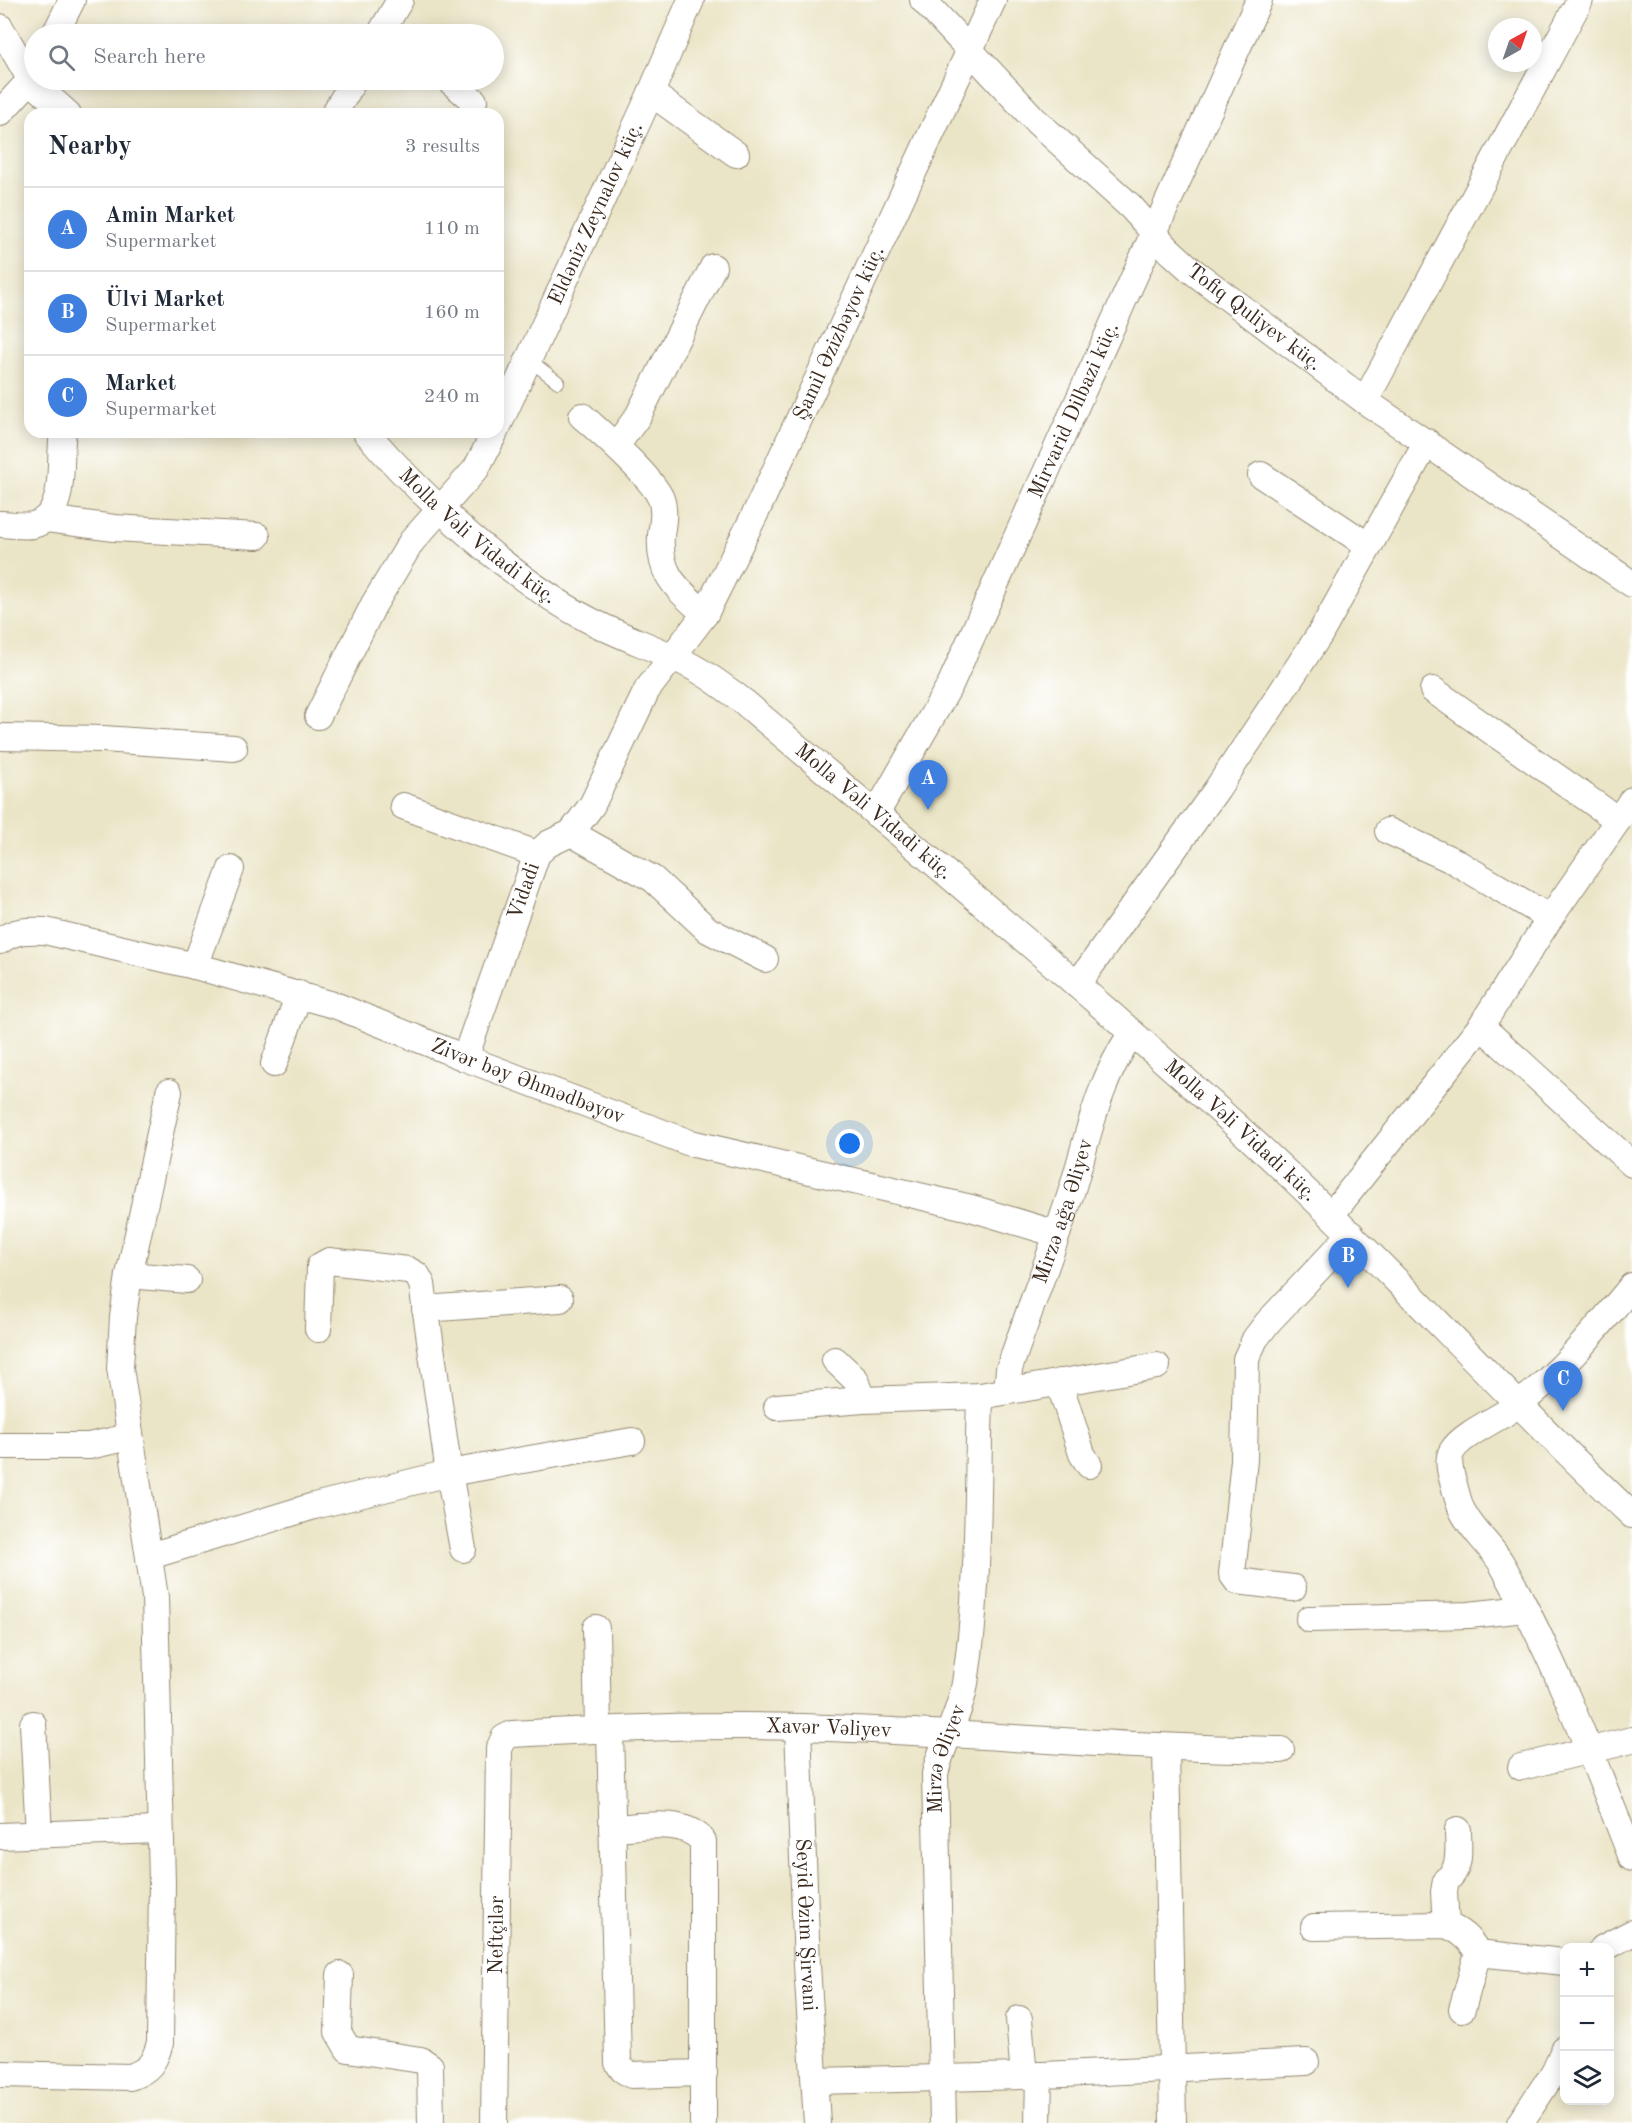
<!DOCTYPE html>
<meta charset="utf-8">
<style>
:root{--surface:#fff;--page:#f2f2f3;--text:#1f2937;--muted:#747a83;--line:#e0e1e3;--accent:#7c3aed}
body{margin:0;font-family:"Old Standard TT",serif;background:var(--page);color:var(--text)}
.controls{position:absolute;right:18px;bottom:18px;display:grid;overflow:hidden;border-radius:12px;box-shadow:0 3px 15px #0003}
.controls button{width:54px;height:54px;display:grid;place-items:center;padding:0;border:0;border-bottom:2px solid var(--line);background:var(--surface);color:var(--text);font:30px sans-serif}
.compass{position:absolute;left:1488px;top:18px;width:54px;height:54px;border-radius:50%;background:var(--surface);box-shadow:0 3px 15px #0003;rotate:40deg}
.you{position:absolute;left:850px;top:1144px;width:21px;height:21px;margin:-15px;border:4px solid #fff;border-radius:50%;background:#1a73e8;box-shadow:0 0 0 9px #1a73e833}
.badge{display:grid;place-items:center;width:39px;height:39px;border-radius:50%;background:var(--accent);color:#fff;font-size:20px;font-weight:700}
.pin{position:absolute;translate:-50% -50px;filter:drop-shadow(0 2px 3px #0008)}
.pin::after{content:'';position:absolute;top:32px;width:21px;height:18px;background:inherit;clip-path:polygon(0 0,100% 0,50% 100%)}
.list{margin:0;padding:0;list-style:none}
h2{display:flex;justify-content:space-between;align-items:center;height:78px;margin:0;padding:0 24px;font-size:26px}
h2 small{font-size:20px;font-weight:400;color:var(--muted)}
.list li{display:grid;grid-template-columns:39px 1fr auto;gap:18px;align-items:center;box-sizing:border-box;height:84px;padding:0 24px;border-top:2px solid var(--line)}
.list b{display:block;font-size:22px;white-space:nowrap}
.list p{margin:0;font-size:20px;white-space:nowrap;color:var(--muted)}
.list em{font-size:20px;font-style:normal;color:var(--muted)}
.icon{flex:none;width:33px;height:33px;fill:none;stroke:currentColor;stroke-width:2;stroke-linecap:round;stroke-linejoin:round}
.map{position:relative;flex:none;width:1632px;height:2123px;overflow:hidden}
.search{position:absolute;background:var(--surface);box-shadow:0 3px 15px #0003;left:24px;top:24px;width:480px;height:66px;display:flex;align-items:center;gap:15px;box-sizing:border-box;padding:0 21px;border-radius:33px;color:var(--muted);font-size:22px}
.panel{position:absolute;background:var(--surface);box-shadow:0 3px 15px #0003;left:24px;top:108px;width:480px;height:330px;border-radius:18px}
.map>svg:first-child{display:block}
</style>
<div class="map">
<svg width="1632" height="2123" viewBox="0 0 1632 2123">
<rect width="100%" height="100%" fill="#fff"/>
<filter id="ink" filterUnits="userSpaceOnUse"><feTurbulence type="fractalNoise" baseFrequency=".0167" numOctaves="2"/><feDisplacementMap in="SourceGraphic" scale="12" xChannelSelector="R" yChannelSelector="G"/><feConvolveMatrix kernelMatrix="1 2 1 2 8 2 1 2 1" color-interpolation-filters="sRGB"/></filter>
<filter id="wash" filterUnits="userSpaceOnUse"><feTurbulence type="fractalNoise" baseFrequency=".008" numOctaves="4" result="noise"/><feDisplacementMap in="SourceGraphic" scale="24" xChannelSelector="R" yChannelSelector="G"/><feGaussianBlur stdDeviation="1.35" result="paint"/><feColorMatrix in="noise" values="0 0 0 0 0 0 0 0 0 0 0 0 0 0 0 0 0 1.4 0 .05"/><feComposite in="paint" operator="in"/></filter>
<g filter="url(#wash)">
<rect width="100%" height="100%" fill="#ebe5c7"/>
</g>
<g filter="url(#ink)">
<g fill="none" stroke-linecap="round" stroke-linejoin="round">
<g stroke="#938872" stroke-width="14">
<path id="lane" d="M528,359L558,382"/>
</g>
<g stroke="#938872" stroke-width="28">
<g id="street">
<path id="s1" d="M923,0L1036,121L1131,207L1169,250L1190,269L1365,401L1632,584"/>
<path d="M0,27L32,82L68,114"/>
<path d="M55,34L72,0"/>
<path d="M380,34L400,0"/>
<path d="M449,80L474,101"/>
<path d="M651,93L736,154"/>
<path d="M0,113L34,76"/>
<path d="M334,114L354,80"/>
<path d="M1365,401L1580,0"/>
<path d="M582,416C601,433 652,477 661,499C665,510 663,522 661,535C658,576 678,589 705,614"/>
<path id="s2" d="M498,426L651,93L691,0"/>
<path id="s3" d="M366,432C422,498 514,581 591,621C624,638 659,649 691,666C710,676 727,689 744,702C919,851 1097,997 1266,1153C1392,1270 1507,1398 1632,1515"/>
<path d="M616,446L638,416L713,267"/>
<path d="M1261,475L1369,546"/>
<path d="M47,519L114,528L257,536"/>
<path d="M0,524C10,524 23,527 33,525C69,516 58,460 63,432"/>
<path d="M1433,690L1618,820"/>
<path d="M318,716L374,604L412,541L476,469L495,432"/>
<path d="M0,737L103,739L234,748"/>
<path d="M403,806L537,854"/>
<path id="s4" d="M876,814L950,685L1259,0"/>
<path d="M1388,831L1454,861L1550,918"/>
<path d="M571,833L653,879L708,930L765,959"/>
<path id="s5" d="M0,941C15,930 28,930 45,931L195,966L337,1006L465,1058L690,1143L971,1208L1057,1234"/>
<path d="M195,966L231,869"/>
<path d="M1077,985L1217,789L1320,634L1427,442"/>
<path d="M1481,1026L1632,1164"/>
<path id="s6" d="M465,1058L537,854L548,844L571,833L592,805L647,690L705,614L757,510L993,0"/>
<path d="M274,1064L299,994"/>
<path d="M1331,1215L1481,1026L1550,918L1632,800"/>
<path d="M129,1275L187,1280"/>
<path d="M1632,1286C1597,1328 1563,1371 1519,1404C1501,1418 1463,1433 1452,1451C1447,1460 1450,1472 1453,1481C1456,1491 1458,1503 1463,1512C1473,1532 1492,1546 1503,1566C1555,1659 1593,1759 1632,1858"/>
<path d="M425,1309L560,1299"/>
<path d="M318,1329L320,1266L329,1261L408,1270L417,1275L422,1284L449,1473L463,1549"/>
<path d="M835,1360L856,1380L863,1400"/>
<path d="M1059,1382L1082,1454L1089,1465"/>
<path id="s7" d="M1007,1391L1009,1369C1029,1311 1051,1254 1070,1196C1089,1136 1095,1089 1131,1034"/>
<path d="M777,1407L863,1400L980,1396L1157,1366"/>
<path d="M0,1446H89L129,1437"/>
<path d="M150,1556L314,1506L449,1473L632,1441"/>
<path d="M1293,1588L1237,1581L1232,1574L1244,1460L1246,1359L1255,1339L1268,1322L1351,1234"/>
<path d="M1309,1619L1469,1615L1525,1609"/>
<path d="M596,1628L598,1730"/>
<path d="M33,1724L39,1834"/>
<path id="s8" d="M798,1727L807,1965L817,2123"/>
<path d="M610,1730L618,2063L623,2070L631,2075L704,2073"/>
<path d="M1166,1749L1173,2123"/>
<path d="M1521,1767L1632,1740"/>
<path d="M612,1828C641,1827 683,1817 703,1841V2123"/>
<path d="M0,1836L158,1830"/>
<path d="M1446,1925L1444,1892L1446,1880C1462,1870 1458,1847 1458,1830"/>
<path d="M1314,1927L1446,1925C1461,1931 1470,1939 1478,1953"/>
<path d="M1603,1948L1632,1933"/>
<path d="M340,1975L338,2032L348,2049L421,2060L430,2066L431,2123"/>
<path d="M1462,2009L1478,1953L1564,1962"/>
<path d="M1019,2019L1024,2076"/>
<path d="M0,2074L130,2077C150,2070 154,2063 160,2043L162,1882L155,1597L120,1368L123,1317L129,1275L169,1092"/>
<path d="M815,2081L1024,2076L1306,2062"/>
<path id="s9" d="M494,2123L499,1749L504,1738L512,1734C608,1729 705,1724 801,1727C962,1732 1121,1748 1281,1750"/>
<path id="s10" d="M943,2123L935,1774C942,1743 960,1715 965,1683C980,1589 977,1491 980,1396"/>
<path d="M1038,2123L1039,2075"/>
<path d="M1520,2123L1554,2072L1564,2050"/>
</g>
</g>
<use href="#lane" stroke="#fff" stroke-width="12"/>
<use href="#street" stroke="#fff" stroke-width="26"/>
</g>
</g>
<g text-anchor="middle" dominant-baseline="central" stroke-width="4.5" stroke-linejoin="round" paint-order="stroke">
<g font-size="21" fill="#3b2a1e" stroke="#fff">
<text stroke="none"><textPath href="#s2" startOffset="234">Eldəniz Zeynalov küç.</textPath></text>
<text stroke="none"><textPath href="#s1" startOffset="460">Tofiq Quliyev küç.</textPath></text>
<text stroke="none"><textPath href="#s6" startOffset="826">Şamil Əzizbəyov küç.</textPath></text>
<text stroke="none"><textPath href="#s4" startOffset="450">Mirvarid Dilbazi küç.</textPath></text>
<text stroke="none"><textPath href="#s3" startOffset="153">Molla Vəli Vidadi küç.</textPath></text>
<text stroke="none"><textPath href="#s3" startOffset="639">Molla Vəli Vidadi küç.</textPath></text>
<text stroke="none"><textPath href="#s6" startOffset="177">Vidadi</textPath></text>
<text stroke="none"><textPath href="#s5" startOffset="554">Zivər bəy Əhmədbəyov</textPath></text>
<text stroke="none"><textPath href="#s3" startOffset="1125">Molla Vəli Vidadi küç.</textPath></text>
<text stroke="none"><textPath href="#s7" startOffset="189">Mirzə ağa Əliyev</textPath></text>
<text stroke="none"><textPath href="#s9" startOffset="712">Xavər Vəliyev</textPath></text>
<text stroke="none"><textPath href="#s10" startOffset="366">Mirzə Əliyev</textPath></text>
<text stroke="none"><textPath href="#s8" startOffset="198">Seyid Əzim Şirvani</textPath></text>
<text stroke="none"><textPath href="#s9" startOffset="188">Neftçilər</textPath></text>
</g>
</g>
</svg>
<div class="controls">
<button>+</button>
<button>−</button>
<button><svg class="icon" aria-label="layers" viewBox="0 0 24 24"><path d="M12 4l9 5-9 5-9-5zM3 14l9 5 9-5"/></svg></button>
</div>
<svg class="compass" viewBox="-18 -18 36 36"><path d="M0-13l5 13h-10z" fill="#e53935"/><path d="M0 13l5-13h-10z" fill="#747a83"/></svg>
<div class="you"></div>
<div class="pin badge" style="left:928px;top:810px;background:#3f7fe0">A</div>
<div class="pin badge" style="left:1348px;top:1288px;background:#3f7fe0">B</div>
<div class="pin badge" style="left:1563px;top:1411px;background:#3f7fe0">C</div>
<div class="search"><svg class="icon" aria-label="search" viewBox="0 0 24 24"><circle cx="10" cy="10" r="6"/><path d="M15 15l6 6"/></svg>Search here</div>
<section class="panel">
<h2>Nearby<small>3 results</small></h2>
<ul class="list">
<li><span class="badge" style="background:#3f7fe0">A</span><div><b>Amin Market</b><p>Supermarket</p></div><em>110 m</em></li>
<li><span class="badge" style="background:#3f7fe0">B</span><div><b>Ülvi Market</b><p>Supermarket</p></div><em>160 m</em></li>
<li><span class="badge" style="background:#3f7fe0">C</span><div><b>Market</b><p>Supermarket</p></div><em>240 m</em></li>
</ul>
</section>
</div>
